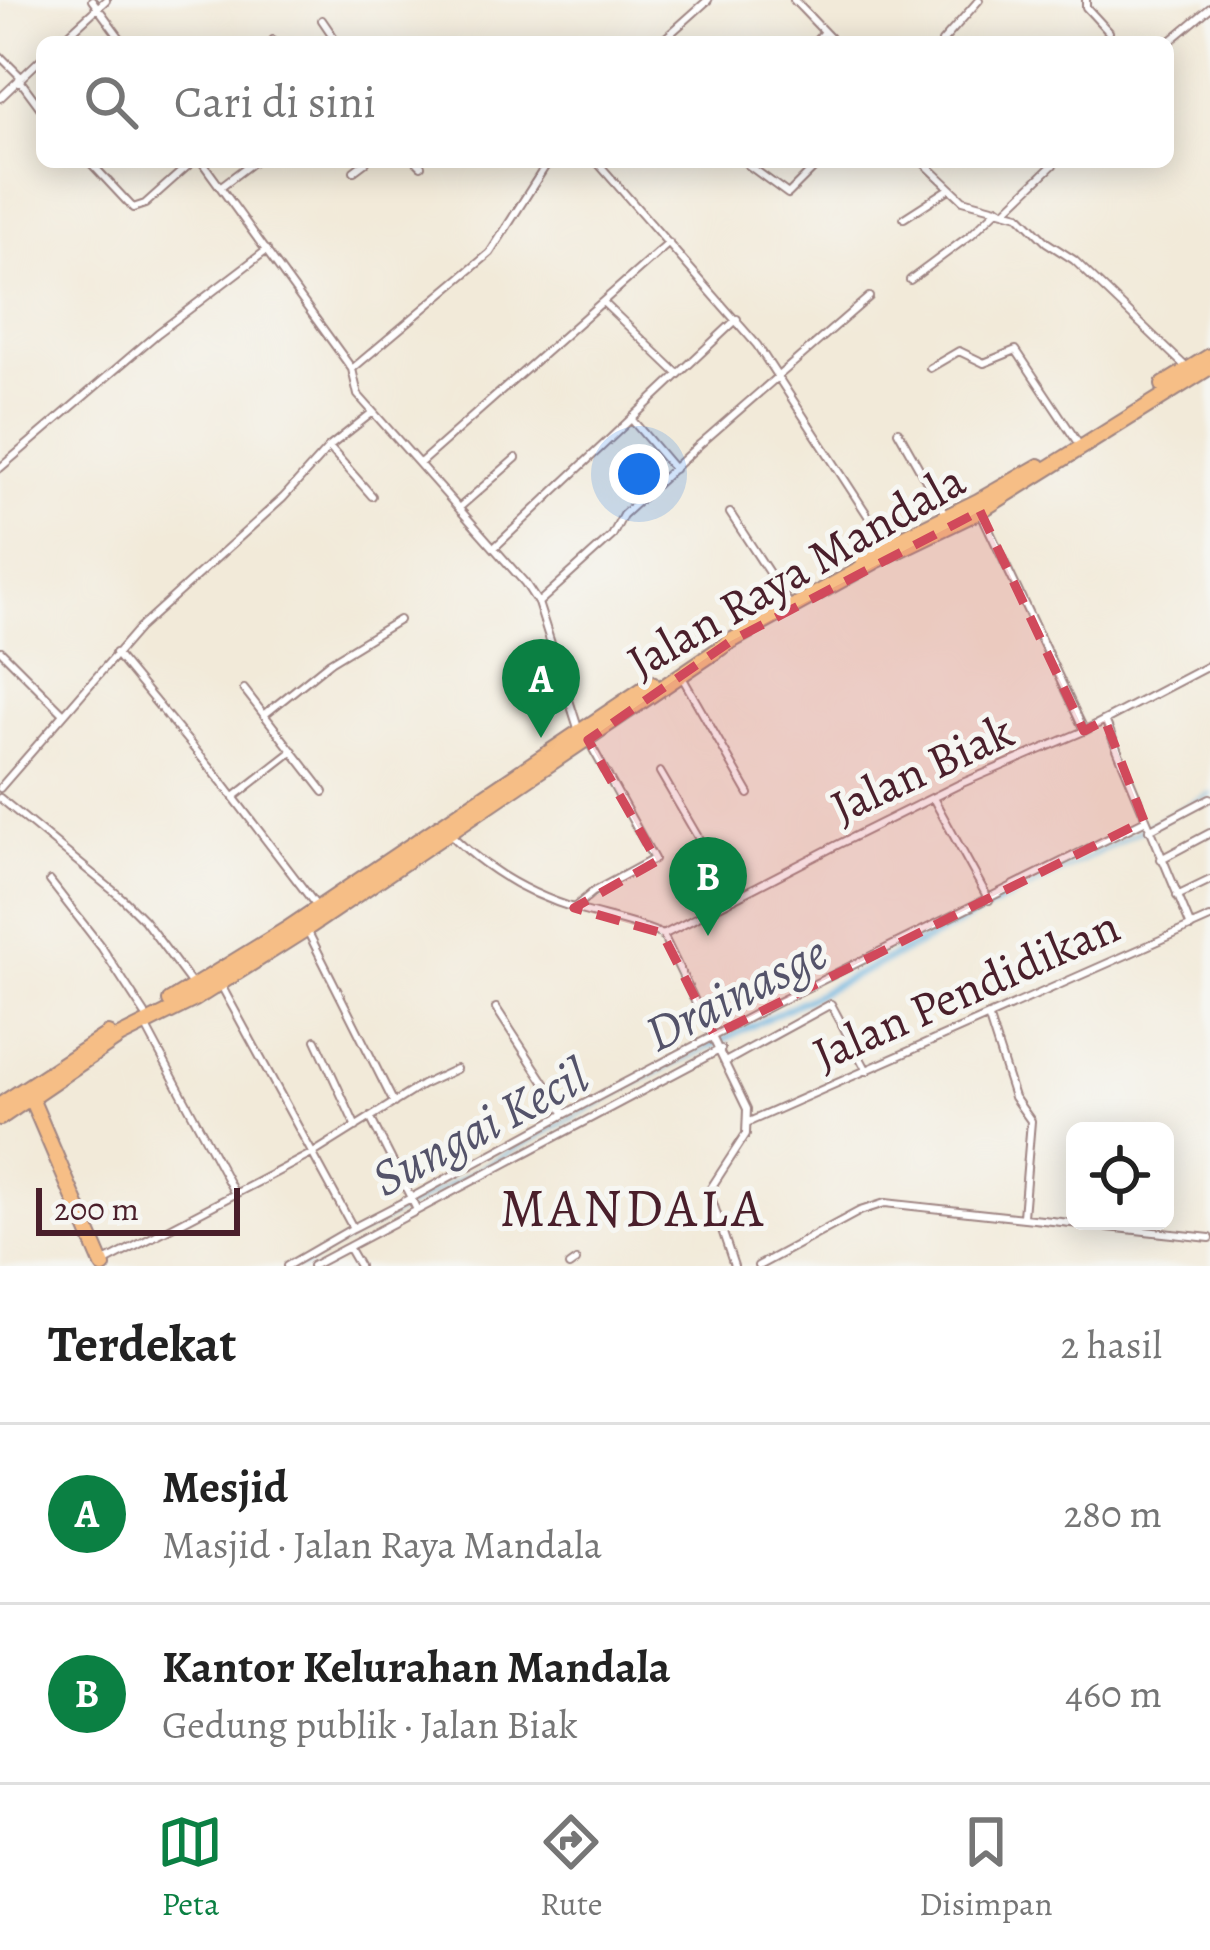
<!DOCTYPE html>
<html lang="id">
<meta charset="utf-8">
<style>
:root{--surface:#fff;--page:#f2f2f2;--text:#222;--muted:#767676;--line:#e0e0e0;--accent:#0b8043}
body{margin:0;font-family:Alegreya,serif;background:var(--page);color:var(--text)}
.controls{position:absolute;right:36px;bottom:36px;display:grid;overflow:hidden;border-radius:18px;box-shadow:0 6px 30px #0003}
.controls button{width:108px;height:108px;display:grid;place-items:center;padding:0;border:0;border-bottom:3px solid var(--line);background:var(--surface);color:var(--text);font:60px sans-serif}
.scale{position:absolute;left:36px;bottom:30px;width:204px;box-sizing:border-box;padding-left:12px;border:6px solid #4a1f2b;border-top:0;font-size:33px;line-height:42px;white-space:nowrap;color:#4a1f2b;-webkit-text-stroke:9px #f6f6f2;paint-order:stroke}
.you{position:absolute;left:639px;top:474px;width:42px;height:42px;margin:-30px;border:9px solid #fff;border-radius:50%;background:#1a73e8;box-shadow:0 0 0 18px #1a73e833}
.badge{display:grid;place-items:center;width:78px;height:78px;border-radius:50%;background:var(--accent);color:#fff;font-size:39px;font-weight:700}
.pin{position:absolute;translate:-50% -99px;filter:drop-shadow(0 3px 6px #0008)}
.pin::after{content:'';position:absolute;top:63px;width:42px;height:36px;background:inherit;clip-path:polygon(0 0,100% 0,50% 100%)}
.list{margin:0;padding:0;list-style:none}
h2{display:flex;justify-content:space-between;align-items:center;height:156px;margin:0;padding:0 48px;font-size:51px}
h2 small{font-size:39px;font-weight:400;color:var(--muted)}
.list li{display:grid;grid-template-columns:78px 1fr auto;gap:36px;align-items:center;box-sizing:border-box;height:180px;padding:0 48px;border-top:3px solid var(--line)}
.list b{display:block;font-size:45px;white-space:nowrap}
.list p{margin:0;font-size:39px;white-space:nowrap;color:var(--muted)}
.list em{font-size:39px;font-style:normal;color:var(--muted)}
.icon{flex:none;width:66px;height:66px;fill:none;stroke:currentColor;stroke-width:2;stroke-linecap:round;stroke-linejoin:round}
.map{position:relative;flex:none;width:1210px;height:1266px;overflow:hidden}
.search{position:absolute;background:var(--surface);box-shadow:0 6px 30px #0003;left:36px;right:36px;top:36px;height:132px;display:flex;align-items:center;gap:30px;box-sizing:border-box;padding:0 42px;border-radius:18px;color:var(--muted);font-size:45px}
.sheet{height:516px;background:var(--surface)}
nav{display:flex;justify-content:space-around;align-items:center;box-sizing:border-box;height:168px;border-top:3px solid var(--line);background:var(--surface);font-size:33px;color:var(--muted)}
nav a{display:grid;justify-items:center;gap:6px}
nav .on{color:var(--accent)}
.map>svg:first-child{display:block}
</style>
<div class="map">
<svg width="1210" height="1266" viewBox="0 0 1210 1266">
<rect width="100%" height="100%" fill="#f6f6f2"/>
<filter id="ink" filterUnits="userSpaceOnUse"><feTurbulence type="fractalNoise" baseFrequency=".00833" numOctaves="2"/><feDisplacementMap in="SourceGraphic" scale="24" xChannelSelector="R" yChannelSelector="G"/><feConvolveMatrix kernelMatrix="1 2 1 2 8 2 1 2 1" color-interpolation-filters="sRGB"/></filter>
<filter id="wash" filterUnits="userSpaceOnUse"><feTurbulence type="fractalNoise" baseFrequency=".004" numOctaves="4" result="noise"/><feDisplacementMap in="SourceGraphic" scale="48" xChannelSelector="R" yChannelSelector="G"/><feGaussianBlur stdDeviation="2.7" result="paint"/><feColorMatrix in="noise" values="0 0 0 0 0 0 0 0 0 0 0 0 0 0 0 0 0 1.4 0 .05"/><feComposite in="paint" operator="in"/></filter>
<g filter="url(#wash)">
<rect width="100%" height="100%" fill="#f2ead9"/>
<g fill="none" stroke-linecap="round" stroke-linejoin="round">
<path stroke="#66b4e0" stroke-width="3" d="M708,1047L1000,901
M300,1266L638,1082L915,948L1210,794"/>
</g>
</g>
<g filter="url(#ink)">
<g fill="none" stroke-linecap="round" stroke-linejoin="round">
<g stroke="#9e8482" stroke-width="10">
<path id="street" d="M92,0L123,42
M794,0L834,42
M1086,0V7L1109,32L1107,42
M322,20L337,42
M273,40L275,42
M60,42L106,0
M661,42L708,0
M815,42L823,33
M942,42L979,0
M1168,43L1210,8
M0,56L21,77
M19,79L42,110
M0,98L42,58
M90,162L133,208L145,204L192,162
M202,162L352,369
M417,162L421,166
M548,162L490,253L352,369L358,395L525,583L538,603L578,728
M597,162L757,345L887,545
M923,162L963,200L1019,215L1046,242L1074,260L1187,368
M747,164L788,194L820,162
M354,171L366,162
M220,187L253,162
M1007,209L1056,162
M904,218L949,189
M910,280L972,234L999,208
M604,303L678,374
M930,368L959,351L984,363L1016,350L1078,443
M633,421L674,469
M898,431L945,514
M329,447L372,496
M420,463L669,243
M0,468L158,333L267,250
M460,507L516,458
M730,513L790,605
M982,515L1084,730
M495,547L737,319
M538,603L612,536L623,515L699,445L869,297
M1,651L64,714
M115,653L221,781L318,908
M682,677L749,794
M244,689L324,792
M264,715L330,662L399,620
M1105,720L1191,927
M660,772L734,899
M0,788L139,628L283,498L329,447L373,412
M234,797L293,751
M0,798L122,898L144,920L194,987
M933,798L989,900
M1149,830L1210,798
M449,833C487,871 529,895 580,910C608,918 637,923 663,935L747,1109L746,1134L709,1191L734,1266
M1161,859L1210,833
M50,881L102,948L145,1014
M1177,896L1210,880
M574,908L593,892L654,859L588,740
M307,930L394,1103
M663,935L835,846L960,784L1084,731L1210,665
M222,987L353,1228L287,1266
M496,1008L565,1114L774,1004L1144,821
M988,1016L1014,1097L1031,1121L1023,1216
M146,1027L235,1194
M316,1040L356,1127
M727,1061L831,1004L867,1071
M749,1122L1210,918
M417,1210L411,1198L565,1114
M353,1228L411,1198L371,1119
M348,1247L721,1049
M105,1262L315,1152L422,1085L456,1069
M312,1266L348,1247L359,1266
M569,1266L576,1261
M758,1266L860,1211L885,1203L1210,1238"/>
</g>
<g stroke="#9e8482" stroke-width="18">
<path id="highway" d="M1163,385L1210,356
M862,558L978,501L1039,466
M170,1001L287,929L652,683
M27,1089L103,1266
M0,1105L108,1034
M0,1118L119,1037L195,999L306,929L731,641L874,562L980,511L1210,367"/>
</g>
<use href="#street" stroke="#fff" stroke-width="6"/>
<use href="#highway" stroke="#f6be86" stroke-width="14"/>
</g>
</g>
<path fill="#d1495b" fill-opacity="0.2" stroke="#d1495b" stroke-width="9" stroke-dasharray="24 15" stroke-linejoin="round" d="M980,511L1084,731L1105,720L1144,821L714,1035L662,933L574,908L657,861L588,740L731,641Z"/>
<g text-anchor="middle" dominant-baseline="central" stroke-width="10" stroke-linejoin="round" paint-order="stroke">
<g font-size="48" fill="#4a1f2b" stroke="#f6f6f2">
<text transform="translate(796 571) rotate(-30)">Jalan Raya Mandala</text>
<text transform="translate(922 769) rotate(-25)">Jalan Biak</text>
<text transform="translate(966 990) rotate(-24)">Jalan Pendidikan</text>
</g>
<g font-size="51" font-style="italic" fill="#54536a" stroke="#f6f6f2">
<text transform="translate(736 993) rotate(-27)">Drainasge</text>
<text transform="translate(480 1127) rotate(-28)">Sungai Kecil</text>
</g>
<g font-size="54" letter-spacing="3" fill="#4a1f2b" stroke="#f6f6f2">
<text x="633" y="1208">MANDALA</text>
</g>
</g>
</svg>
<div class="controls">
<button><svg class="icon" aria-label="locate" viewBox="0 0 24 24"><circle cx="12" cy="12" r="6"/><path d="M12 2v4M12 18v4M2 12h4M18 12h4"/></svg></button>
</div>
<div class="scale">200 m</div>
<div class="you"></div>
<div class="pin badge" style="left:541px;top:738px">A</div>
<div class="pin badge" style="left:708px;top:936px">B</div>
<div class="search"><svg class="icon" aria-label="search" viewBox="0 0 24 24"><circle cx="10" cy="10" r="6"/><path d="M15 15l6 6"/></svg>Cari di sini</div>
</div>
<section class="sheet">
<h2>Terdekat<small>2 hasil</small></h2>
<ul class="list">
<li><span class="badge">A</span><div><b>Mesjid</b><p>Masjid · Jalan Raya Mandala</p></div><em>280 m</em></li>
<li><span class="badge">B</span><div><b>Kantor Kelurahan Mandala</b><p>Gedung publik · Jalan Biak</p></div><em>460 m</em></li>
</ul>
</section>
<nav>
<a class="on"><svg class="icon" aria-label="map" viewBox="0 0 24 24"><path d="M3 6l6-2 6 2 6-2v14l-6 2-6-2-6 2zM9 4v14M15 6v14"/></svg>Peta</a>
<a><svg class="icon" aria-label="directions" viewBox="0 0 24 24"><path d="M12 3l9 9-9 9-9-9zM9 14v-3h6M13 9l2 2-2 2"/></svg>Rute</a>
<a><svg class="icon" aria-label="saved" viewBox="0 0 24 24"><path d="M7 4h10v16l-5-4-5 4z"/></svg>Disimpan</a>
</nav>
